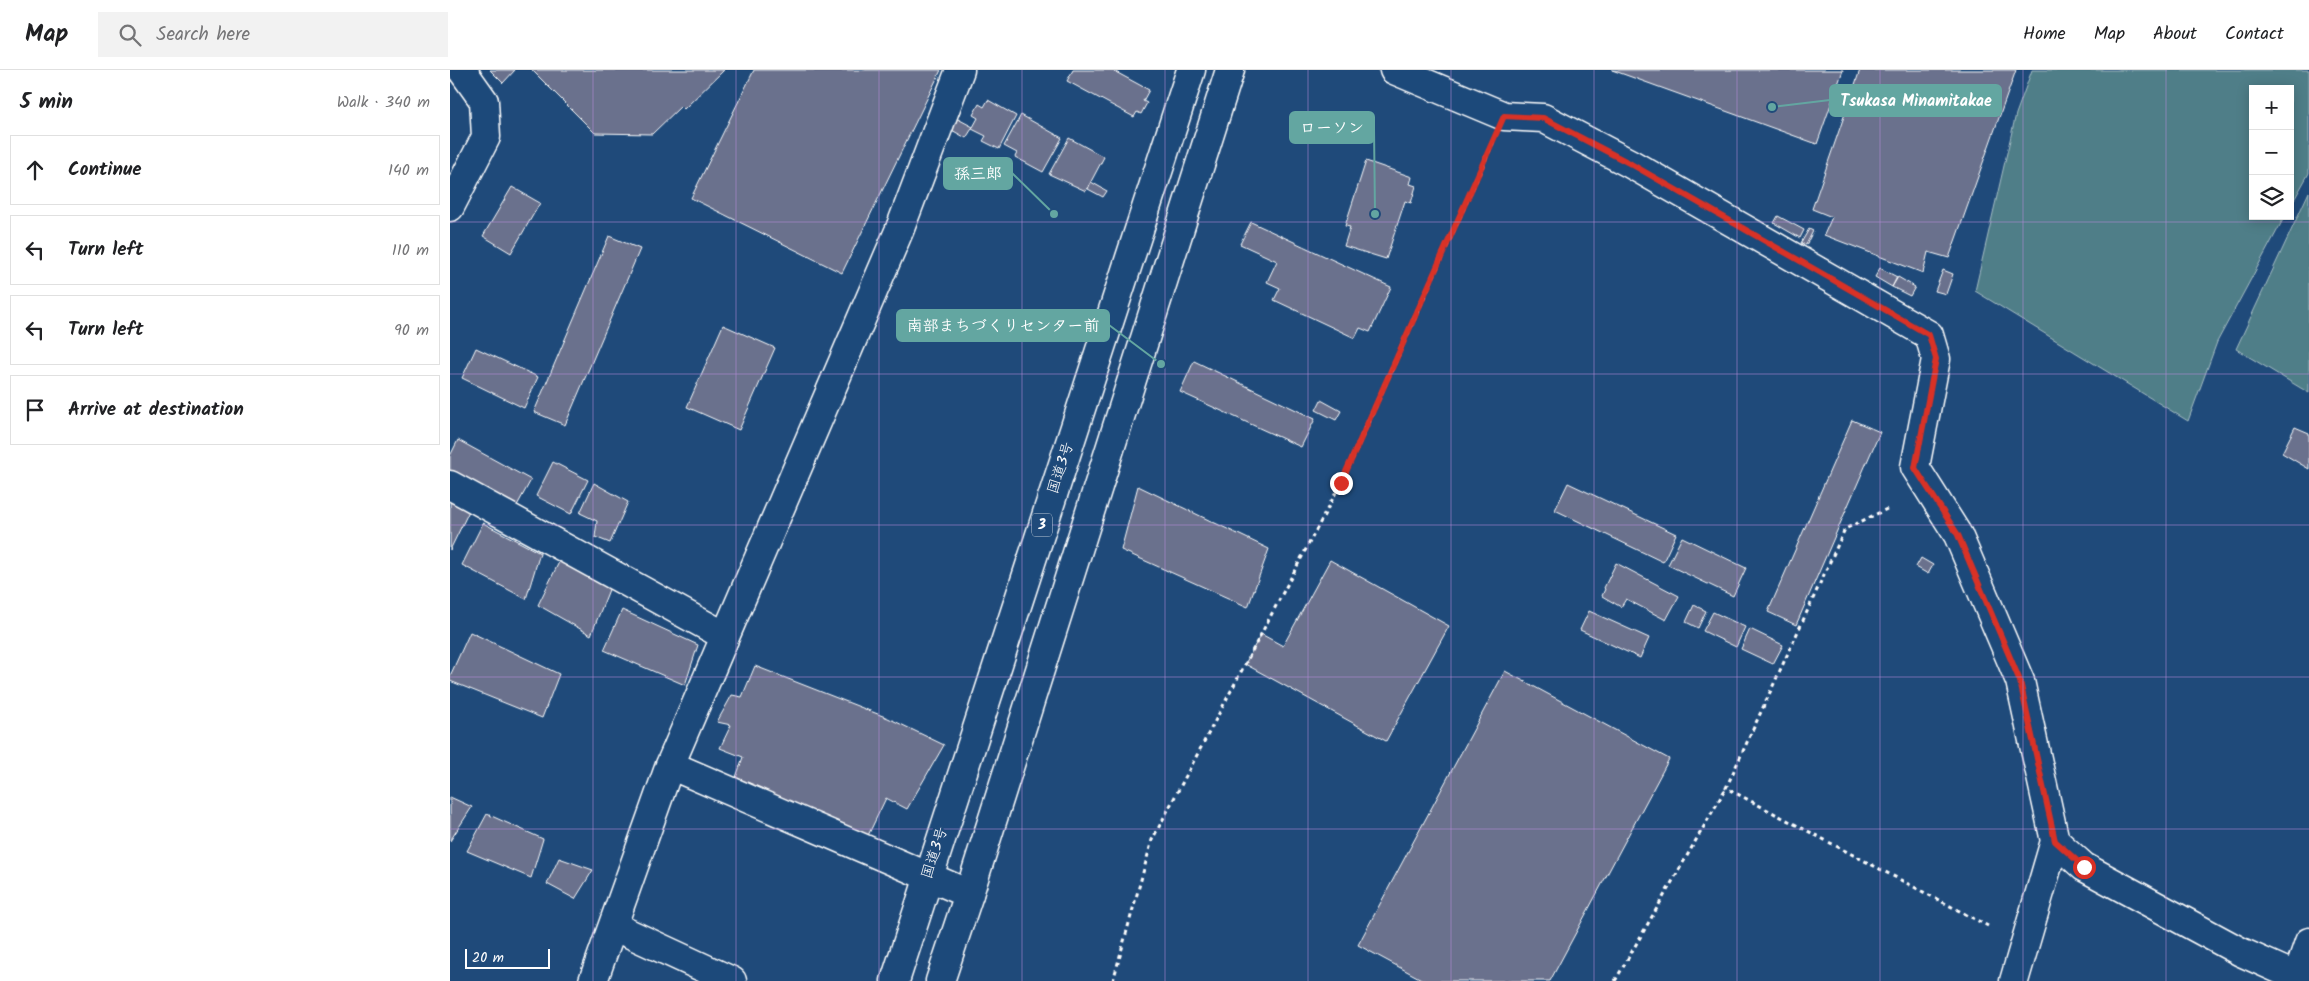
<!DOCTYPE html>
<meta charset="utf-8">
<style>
:root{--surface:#fff;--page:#f2f2f2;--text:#202124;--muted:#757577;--line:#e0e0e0}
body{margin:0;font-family:Kalam,"Klee One",sans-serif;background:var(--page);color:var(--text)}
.controls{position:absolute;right:15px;top:15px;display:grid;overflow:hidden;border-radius:0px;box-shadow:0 2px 12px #0003}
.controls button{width:45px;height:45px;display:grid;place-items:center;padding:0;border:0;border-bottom:1px solid var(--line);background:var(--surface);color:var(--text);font:25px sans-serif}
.scale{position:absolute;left:15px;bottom:12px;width:85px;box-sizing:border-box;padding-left:5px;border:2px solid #fff;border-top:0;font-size:14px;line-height:18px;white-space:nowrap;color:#fff;-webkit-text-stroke:4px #1f4a7a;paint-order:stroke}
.stop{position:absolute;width:15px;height:15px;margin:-11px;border:4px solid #d93025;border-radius:50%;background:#fff}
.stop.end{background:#d93025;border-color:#fff;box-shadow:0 1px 5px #0008}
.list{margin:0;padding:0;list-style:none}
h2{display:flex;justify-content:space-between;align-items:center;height:65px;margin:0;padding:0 20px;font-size:21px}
h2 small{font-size:16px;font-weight:400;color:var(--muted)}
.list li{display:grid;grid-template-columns:32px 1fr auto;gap:15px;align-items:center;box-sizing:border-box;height:70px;margin:0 10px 10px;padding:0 10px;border:1px solid var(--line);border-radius:0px}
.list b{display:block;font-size:19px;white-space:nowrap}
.list em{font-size:16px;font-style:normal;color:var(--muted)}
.icon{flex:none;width:28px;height:28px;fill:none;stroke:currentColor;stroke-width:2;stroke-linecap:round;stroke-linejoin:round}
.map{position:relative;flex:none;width:1859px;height:911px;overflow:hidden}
header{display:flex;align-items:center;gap:30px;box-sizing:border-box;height:70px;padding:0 25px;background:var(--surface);border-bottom:1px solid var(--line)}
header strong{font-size:24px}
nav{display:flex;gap:28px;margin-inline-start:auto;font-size:18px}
.search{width:350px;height:45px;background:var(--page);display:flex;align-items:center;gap:12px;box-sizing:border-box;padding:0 18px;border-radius:0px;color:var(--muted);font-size:19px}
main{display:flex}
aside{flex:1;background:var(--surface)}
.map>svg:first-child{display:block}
</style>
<header>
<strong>Map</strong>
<div class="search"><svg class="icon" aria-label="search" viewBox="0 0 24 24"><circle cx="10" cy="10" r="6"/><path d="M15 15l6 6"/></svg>Search here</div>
<nav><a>Home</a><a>Map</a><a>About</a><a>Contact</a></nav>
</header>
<main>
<aside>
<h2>5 min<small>Walk · 340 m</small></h2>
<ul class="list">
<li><svg class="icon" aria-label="ahead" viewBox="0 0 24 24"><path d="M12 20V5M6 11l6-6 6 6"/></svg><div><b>Continue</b></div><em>140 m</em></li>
<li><svg class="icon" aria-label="left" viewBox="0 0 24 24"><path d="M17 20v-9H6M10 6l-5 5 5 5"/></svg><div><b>Turn left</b></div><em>110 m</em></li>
<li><svg class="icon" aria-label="left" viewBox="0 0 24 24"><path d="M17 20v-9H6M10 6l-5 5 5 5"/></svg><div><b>Turn left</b></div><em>90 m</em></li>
<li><svg class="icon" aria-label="arrive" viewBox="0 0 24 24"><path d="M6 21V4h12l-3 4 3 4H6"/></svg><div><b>Arrive at destination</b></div></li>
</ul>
</aside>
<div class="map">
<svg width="1859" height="911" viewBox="0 0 1859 911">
<rect width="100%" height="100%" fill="#1f4a7a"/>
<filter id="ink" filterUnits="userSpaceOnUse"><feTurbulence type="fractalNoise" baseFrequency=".02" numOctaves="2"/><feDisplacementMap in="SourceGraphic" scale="10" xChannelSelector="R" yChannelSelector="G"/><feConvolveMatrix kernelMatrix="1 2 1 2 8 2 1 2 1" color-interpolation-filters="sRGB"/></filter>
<g filter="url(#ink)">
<path fill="#4f7e88" stroke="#a7bec4" d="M1582,0H1859V103L1840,137V19H1803V146H1835L1767,272L1738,351L1525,221L1566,44Z
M1859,122V323L1786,279Z"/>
<path fill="#6a718d" stroke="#fff" d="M40,0H65L53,13Z
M82,0H274L234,39L231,36L202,64L145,63Z
M304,0H491L392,203L241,128Z
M623,0H662L699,20L693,31L697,33L691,44L687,42L684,47L617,11Z
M1162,0H1393L1367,74Z
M1410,0H1566L1499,188L1478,182L1473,203L1374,165L1382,147L1362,139Z
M538,30L566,46L549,79L533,71L536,66L522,59L528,48L523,45L529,34L534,37Z
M571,45L612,68L593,102L565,87L567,83L554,76Z
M506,48L523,57L516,68L500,59Z
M619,68L654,87L636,121L599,104Z
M916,91L962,107L960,114L966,116L961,133L955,131L936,189L894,176L900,157L895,156Z
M641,112L657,121L653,127L638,119Z
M62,117L90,133L61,183L33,166Z
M1328,146L1354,160L1350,168L1324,153Z
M801,152L941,217L920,262L910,258L905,268L824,230L830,218L817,212L827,191L790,174Z
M1359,159L1363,161L1356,175L1351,173Z
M159,166L190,179L115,355L84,342Z
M1430,198L1447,207L1442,217L1425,207Z
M1493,200L1503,204L1496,224L1485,221Z
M1448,207L1465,217L1460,226L1442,217Z
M273,255L325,278L289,360L237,337Z
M26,278L88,307L74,338L12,308Z
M744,291L865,349L851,377L730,322Z
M871,330L891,341L886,350L866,340Z
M1402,350L1430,362L1346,555L1318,542Z
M1845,357L1859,363V399L1832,383Z
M8,370L81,410L64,441L0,407V386Z
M103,392L138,410L121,444L86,426Z
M144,413L178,432L160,473L145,467L147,451L130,443Z
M1118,413L1226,464L1213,492L1105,440Z
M688,416L819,479L798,537L671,480Z
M0,430L19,441L0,480Z
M33,453L90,483L76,529L12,495Z
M1232,467L1296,498L1283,526L1218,495Z
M112,486L162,512L141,565L88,535Z
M1471,488L1483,495L1478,504L1466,497Z
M880,490L999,556L936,671L795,594L811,564L833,576Z
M1166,493L1229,526L1216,550L1176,529L1171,537L1152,526L1155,519L1154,518Z
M1244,535L1256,541L1248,558L1236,552Z
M172,540L248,575L235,615L154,580Z
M1139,541L1199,568L1190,588L1130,560Z
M1263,542L1295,557L1286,577L1253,561Z
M1300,559L1333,575L1323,594L1291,579Z
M20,562L109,604L92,648L0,611V606Z
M305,596L438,648L494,675L457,739L436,728L412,778L281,722L293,687L270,678L281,655L267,652L282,625L292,627Z
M1055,601L1219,689L1100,911H975L908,875Z
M0,727L22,737L0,771Z
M37,744L93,769L81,808L17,781Z
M109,788L143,800L125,829L97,814Z"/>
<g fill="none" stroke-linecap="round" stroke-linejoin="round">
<g stroke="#fff" stroke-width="31">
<path id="minor" d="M944,0L1054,46L1093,48L1181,94L1479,265L1486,289L1465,397L1508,465L1570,611L1605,771L1634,797L1791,882L1847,907L1850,911
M0,137L36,67L34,31L12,0
M0,415L275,566
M220,695L519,824
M163,856L282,911
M1847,907L1859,872
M143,911L220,695L449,161L510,0
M1564,911L1605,771"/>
</g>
<g stroke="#fff" stroke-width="31">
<path id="highway" d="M445,911L741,0
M490,911L519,824L780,0"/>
</g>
<path stroke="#fff" stroke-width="3" stroke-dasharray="4 4" stroke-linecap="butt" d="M1437,439L1395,459L1276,718L1538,856
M663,911L702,770L891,413L1043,72
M1165,911L1276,718"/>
<use href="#minor" stroke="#1f4a7a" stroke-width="28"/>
<use href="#highway" stroke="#1f4a7a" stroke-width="28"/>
</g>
</g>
<g fill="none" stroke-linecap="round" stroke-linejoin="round" filter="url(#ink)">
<path stroke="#d93025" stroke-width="6" d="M891,413L1054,46L1093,48L1181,94L1479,265L1486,289L1465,398L1508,465L1570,611L1605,771L1634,797"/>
</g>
<path fill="none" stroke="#b68bdc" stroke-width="1" stroke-opacity="0.55" d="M143,0V911M286,0V911M429,0V911M572,0V911M715,0V911M858,0V911M1001,0V911M1144,0V911M1287,0V911M1430,0V911M1573,0V911M1716,0V911M0,152H1859M0,304H1859M0,455H1859M0,607H1859M0,759H1859"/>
<g text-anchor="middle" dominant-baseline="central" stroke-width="5" stroke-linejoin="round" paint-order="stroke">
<rect fill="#1f4a7a" stroke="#bcc9d7" stroke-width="1" x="582" y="443.5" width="20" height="23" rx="4"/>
<g font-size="14" font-weight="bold" fill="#fff">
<text x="592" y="455">3</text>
</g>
<g font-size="15" fill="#fff" stroke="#1f4a7a">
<text transform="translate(611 398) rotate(-72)">国道3号</text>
<text transform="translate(485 783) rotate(-72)">国道3号</text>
</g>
</g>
<path fill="none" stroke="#63a6a1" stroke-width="2" d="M1322 37L1380 30M925 144L924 58M604 144L562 103M711 294L659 255"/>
<g fill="#63a6a1" stroke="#1f4a7a" stroke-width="2">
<circle cx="1322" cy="37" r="5"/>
<circle cx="925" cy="144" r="5"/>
<circle cx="604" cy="144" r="5"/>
<circle cx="711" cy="294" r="5"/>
</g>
<g fill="#63a6a1" stroke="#63a6a1" stroke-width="2">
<rect x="1380" y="15" width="171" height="31" rx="5"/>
<rect x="840" y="42" width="84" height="31" rx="5"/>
<rect x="494" y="88" width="68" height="31" rx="5"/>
<rect x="447" y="240" width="212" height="31" rx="5"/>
</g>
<g font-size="16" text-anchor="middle" font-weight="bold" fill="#fff">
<text x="1466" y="36">Tsukasa Minamitakae</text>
<text x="882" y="63">ローソン</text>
<text x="528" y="109">孫三郎</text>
<text x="553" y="261">南部まちづくりセンター前</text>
</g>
</svg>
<div class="controls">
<button>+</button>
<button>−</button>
<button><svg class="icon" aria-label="layers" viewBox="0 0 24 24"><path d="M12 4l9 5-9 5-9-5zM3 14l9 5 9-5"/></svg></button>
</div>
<div class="scale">20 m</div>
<div class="stop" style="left:1634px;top:797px"></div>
<div class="stop end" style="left:891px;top:413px"></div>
</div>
</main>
